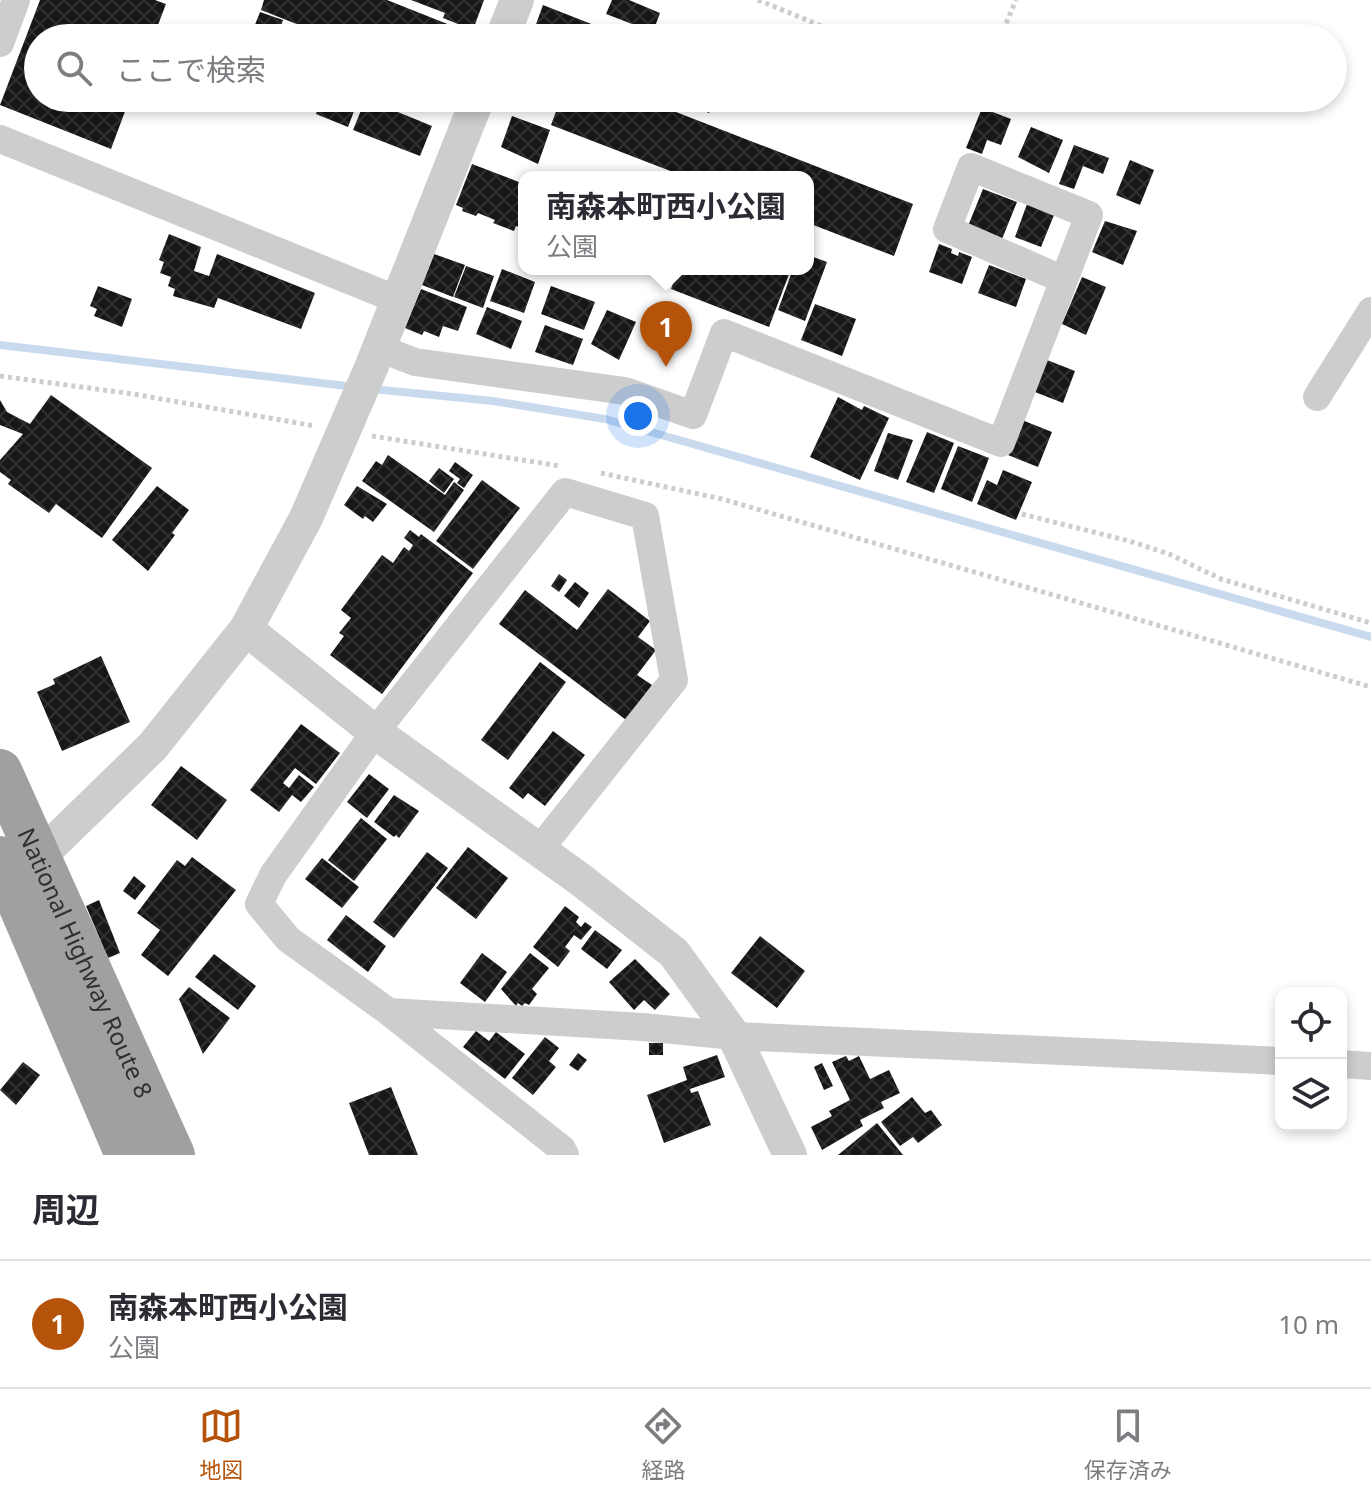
<!DOCTYPE html>
<html lang="ja">
<meta charset="utf-8">
<style>
:root{--surface:#fff;--page:#f2f2f3;--text:#2b2b33;--muted:#7c7c81;--line:#e1e1e2;--accent:#b45309}
body{margin:0;font-family:"Noto Sans","Noto Sans JP",sans-serif;background:var(--page);color:var(--text)}
.controls{position:absolute;right:24px;bottom:24px;display:grid;overflow:hidden;border-radius:16px;box-shadow:0 4px 12px #0003}
.controls button{width:72px;height:72px;display:grid;place-items:center;padding:0;border:0;border-bottom:2px solid var(--line);background:var(--surface);color:var(--text);font:40px sans-serif}
.you{position:absolute;left:638px;top:416px;width:28px;height:28px;margin:-20px;border:6px solid #fff;border-radius:50%;background:#1a73e8;box-shadow:0 0 0 12px #1a73e833}
.badge{display:grid;place-items:center;width:52px;height:52px;border-radius:50%;background:var(--accent);color:#fff;font-size:26px;font-weight:700}
.pin{position:absolute;translate:-50% -66px;filter:drop-shadow(0 2px 4px #0008)}
.pin::after{content:'';position:absolute;top:42px;width:28px;height:24px;background:inherit;clip-path:polygon(0 0,100% 0,50% 100%)}
.popup{position:absolute;left:518px;top:171px;width:296px;height:104px;box-sizing:border-box;display:grid;place-content:center;border-radius:16px;background:var(--surface);filter:drop-shadow(0 2px 6px #0005);font-size:26px;white-space:nowrap;color:var(--muted)}
.popup b{font-size:30px;color:var(--text)}
.popup::after{content:'';position:absolute;left:50%;top:100%;margin-left:-16px;border:16px solid transparent;border-top-color:var(--surface)}
.list{margin:0;padding:0;list-style:none}
h2{display:flex;justify-content:space-between;align-items:center;height:104px;margin:0;padding:0 32px;font-size:34px}
h2 small{font-size:26px;font-weight:400;color:var(--muted)}
.list li{display:grid;grid-template-columns:52px 1fr auto;gap:24px;align-items:center;box-sizing:border-box;height:128px;padding:0 32px;border-top:2px solid var(--line)}
.list b{display:block;font-size:30px;white-space:nowrap}
.list p{margin:0;font-size:26px;white-space:nowrap;color:var(--muted)}
.list em{font-size:26px;font-style:normal;color:var(--muted)}
.icon{flex:none;width:44px;height:44px;fill:none;stroke:currentColor;stroke-width:2;stroke-linecap:round;stroke-linejoin:round}
.map{position:relative;flex:none;width:1371px;height:1155px;overflow:hidden}
.search{position:absolute;background:var(--surface);box-shadow:0 4px 12px #0003;left:24px;right:24px;top:24px;height:88px;display:flex;align-items:center;gap:20px;box-sizing:border-box;padding:0 28px;border-radius:44px;color:var(--muted);font-size:30px}
.sheet{height:232px;background:var(--surface)}
nav{display:flex;justify-content:space-around;align-items:center;box-sizing:border-box;height:112px;border-top:2px solid var(--line);background:var(--surface);font-size:22px;color:var(--muted)}
nav a{display:grid;justify-items:center;gap:4px}
nav .on{color:var(--accent)}
.map>svg:first-child{display:block}
</style>
<div class="map">
<svg width="1371" height="1155" viewBox="0 0 1371 1155">
<defs>
<pattern id="building-cross-hatch" width="8" height="8" patternUnits="userSpaceOnUse" patternTransform="scale(2)"><rect width="8" height="8" fill="#171717"/><path d="M0 0l8 8M0 8l8-8" fill="none" stroke="#303030"/></pattern>
</defs>
<rect width="100%" height="100%" fill="#fff"/>
<g fill="none" stroke-linecap="round" stroke-linejoin="round">
<path stroke="#c9daef" stroke-width="8" d="M0,345L355,387
M372,389L493,401L605,419L1371,637"/>
</g>
<path fill="url(#building-cross-hatch)" d="M40,0H155L166,4L153,38H38V98H130L111,149L0,105Z
M264,0H387L455,27L454,30L457,32L454,38H332L261,10Z
M411,0H484L473,30L443,18L445,13Z
M612,0H629L660,13L653,32L606,14Z
M543,5L627,38H531Z
M260,12L283,20L277,38H260L251,35Z
M322,98H359L348,127L316,114Z
M366,98H398L393,110L432,126L420,156L353,130Z
M561,98H640L913,204L894,256L808,223V177H686L551,125Z
M672,98H715L709,113Z
M829,98H866L861,111Z
M982,108L1011,119L1001,145L987,140L982,154L966,148Z
M512,116L550,130L538,164L501,147Z
M1031,127L1063,140L1049,173L1018,157Z
M1074,145L1109,158L1103,174L1083,166L1074,189L1059,184Z
M1130,160L1154,170L1140,205L1116,195Z
M472,164L524,184V229L516,226L514,231L493,223L495,220L478,213L476,216L462,211L463,208L456,205Z
M983,189L1017,202L1002,239L968,226Z
M1027,204L1054,215L1041,247L1015,237Z
M1105,221L1137,231L1123,265L1092,252Z
M169,234L201,247L194,271L209,276L217,254L315,293L301,329L218,298L214,308L173,296L175,289L168,286L171,277L160,273L164,262L159,260Z
M939,244L952,249L951,253L958,256L959,252L972,257L962,284L929,272Z
M434,254L465,265L453,297L422,285Z
M808,255L827,262L805,321L778,310L793,269H808Z
M989,265L1026,279L1016,307L978,293Z
M466,266L494,276L483,308L454,297Z
M502,269L535,282L524,313L490,301Z
M678,269H791L769,327L671,289Z
M1082,277L1106,287L1086,335L1062,324Z
M98,286L132,299L122,327L94,316L97,309L90,306Z
M551,286L595,302L584,330L541,314Z
M421,289L467,307L458,331L443,326L439,337L424,331L422,335L405,328Z
M815,304L856,319L842,356L801,340Z
M487,307L522,321L511,349L476,334Z
M607,310L636,322L619,360L591,344Z
M545,325L583,339L573,365L535,352Z
M1047,360L1075,371L1063,403L1035,392Z
M51,395L152,468L102,538L56,504L49,513L8,484L11,480L0,472V460L23,434L0,425V400L7,412L30,424Z
M838,397L862,410L864,406L889,418L860,480L810,457Z
M1022,420L1052,432L1038,467L1008,455Z
M927,432L954,443L934,493L906,482Z
M888,433L913,440L898,480L874,471Z
M958,446L989,458L972,502L941,489Z
M388,455L445,495L454,482L464,490L434,532L362,481L376,461L382,465Z
M455,462L473,475L464,488L457,483L460,479L449,471Z
M439,468L454,479L444,493L429,481Z
M1003,470L1032,482L1016,520L977,504L987,480L997,485Z
M482,480L520,508L473,569L436,541Z
M157,486L189,510L172,533L175,535L148,571L112,540Z
M357,486L387,504L373,522L365,516L363,519L344,505Z
M410,530L419,537L421,534L473,573L382,694L330,655L344,636L339,633L351,618L341,610L382,555L393,563L404,547L409,551L413,545L404,538Z
M559,574L567,580L559,592L551,586Z
M575,582L589,593L579,608L564,596Z
M608,589L650,621L638,637L656,650L637,675L652,685L626,720L499,624L525,590L577,630Z
M101,656L130,722L62,751L37,692L55,684L53,679Z
M540,662L566,682L508,760L481,740Z
M301,724L340,753L316,784L295,768L283,783L289,788L299,775L314,787L301,802L292,795L279,812L250,790Z
M553,731L585,755L545,806L528,793L523,799L509,788Z
M181,766L227,800L197,840L151,805Z
M369,774L389,789L367,818L347,802Z
M394,795L419,811L399,838L396,835L394,837L374,822Z
M361,818L387,839L354,881L328,860Z
M468,847L508,878L476,919L436,888Z
M427,852L448,868L394,938L373,922Z
M192,857L236,890L168,976L141,955L160,930L137,913L177,860L185,866Z
M322,858L359,887L342,908L305,879Z
M134,876L146,886L135,900L123,891Z
M99,900L120,953L108,958L86,906Z
M565,906L579,917L576,922L581,927L585,922L592,927L581,940L574,935L565,947L570,951L558,967L533,947Z
M346,915L386,946L368,972L327,940Z
M595,930L622,950L607,969L581,949Z
M760,936L805,971L777,1008L731,973Z
M482,953L507,972L485,1002L460,983Z
M530,953L549,968L532,989L537,994L529,1005L525,1003L522,1006L518,1003L516,1006L501,989Z
M214,954L256,986L238,1010L195,977Z
M635,959L670,994L655,1010L644,1000L634,1010L609,982Z
M189,987L230,1018L203,1054L179,999Z
M476,1031L489,1041L496,1032L525,1054L505,1079L463,1047Z
M545,1037L559,1048L549,1061L556,1067L533,1095L512,1078Z
M649,1043H663V1055H649Z
M578,1053L587,1060L578,1071L569,1065Z
M717,1055L725,1077L690,1089L691,1093L698,1091L711,1125L664,1143L647,1095L687,1080L683,1067Z
M846,1056L849,1061L859,1056L870,1079L889,1070L900,1093L881,1102L884,1108L860,1120L863,1126L822,1150L811,1127L832,1116L829,1111L850,1100L832,1062Z
M23,1062L40,1075L16,1105L0,1090Z
M822,1063L833,1086L824,1090L814,1067Z
M391,1087L418,1155H369L349,1103Z
M912,1097L925,1113L931,1110L942,1125L918,1143L913,1137L900,1146L881,1122Z
M877,1123L903,1155H838Z"/>
<g fill="none" stroke-linecap="round" stroke-linejoin="round">
<path stroke="#cdcdcd" stroke-width="5" stroke-dasharray="4 4" stroke-linecap="butt" d="M758,0L851,38
M1000,38L1016,0
M0,376L133,394L315,426
M372,436L560,466
M601,473L722,499L1371,687
M1022,514L1129,541L1169,554L1221,579L1371,623"/>
<path stroke="#cdcdcd" stroke-width="28" d="M0,43L16,0
M0,139L398,300
M379,348L415,362L625,391L693,415L724,333L1001,443L1089,215L971,167L947,229L1064,280
M1317,397L1371,311
M539,850L674,680L645,516L565,492L375,732L273,875L259,904L288,939L389,1012L562,1149L565,1155
M389,1012L643,1027L734,1036L1281,1061
M1341,1064L1371,1066"/>
<path stroke="#cdcdcd" stroke-width="34" d="M502,38L517,0
M246,629L375,732L581,880L674,953L734,1036L790,1155
M23,869L38,858L153,746L246,629L306,518L371,368L478,98"/>
<g stroke="#a0a0a0" stroke-width="44">
<path id="s1" d="M0,771L173,1155"/>
<path d="M0,858L127,1155"/>
</g>
</g>
<g text-anchor="middle" dominant-baseline="central" stroke-width="8" stroke-linejoin="round" paint-order="stroke">
<g font-size="24" fill="#303030" stroke="#fff">
<text stroke="none"><textPath href="#s1" startOffset="210">National Highway Route 8</textPath></text>
</g>
</g>
</svg>
<div class="controls">
<button><svg class="icon" aria-label="locate" viewBox="0 0 24 24"><circle cx="12" cy="12" r="6"/><path d="M12 2v4M12 18v4M2 12h4M18 12h4"/></svg></button>
<button><svg class="icon" aria-label="layers" viewBox="0 0 24 24"><path d="M12 4l9 5-9 5-9-5zM3 14l9 5 9-5"/></svg></button>
</div>
<div class="you"></div>
<div class="pin badge" style="left:666px;top:367px">1</div>
<div class="popup"><b>南森本町西小公園</b>公園</div>
<div class="search"><svg class="icon" aria-label="search" viewBox="0 0 24 24"><circle cx="10" cy="10" r="6"/><path d="M15 15l6 6"/></svg>ここで検索</div>
</div>
<section class="sheet">
<h2>周辺<small></small></h2>
<ul class="list">
<li><span class="badge">1</span><div><b>南森本町西小公園</b><p>公園</p></div><em>10 m</em></li>
</ul>
</section>
<nav>
<a class="on"><svg class="icon" aria-label="map" viewBox="0 0 24 24"><path d="M3 6l6-2 6 2 6-2v14l-6 2-6-2-6 2zM9 4v14M15 6v14"/></svg>地図</a>
<a><svg class="icon" aria-label="directions" viewBox="0 0 24 24"><path d="M12 3l9 9-9 9-9-9zM9 14v-3h6M13 9l2 2-2 2"/></svg>経路</a>
<a><svg class="icon" aria-label="saved" viewBox="0 0 24 24"><path d="M7 4h10v16l-5-4-5 4z"/></svg>保存済み</a>
</nav>
